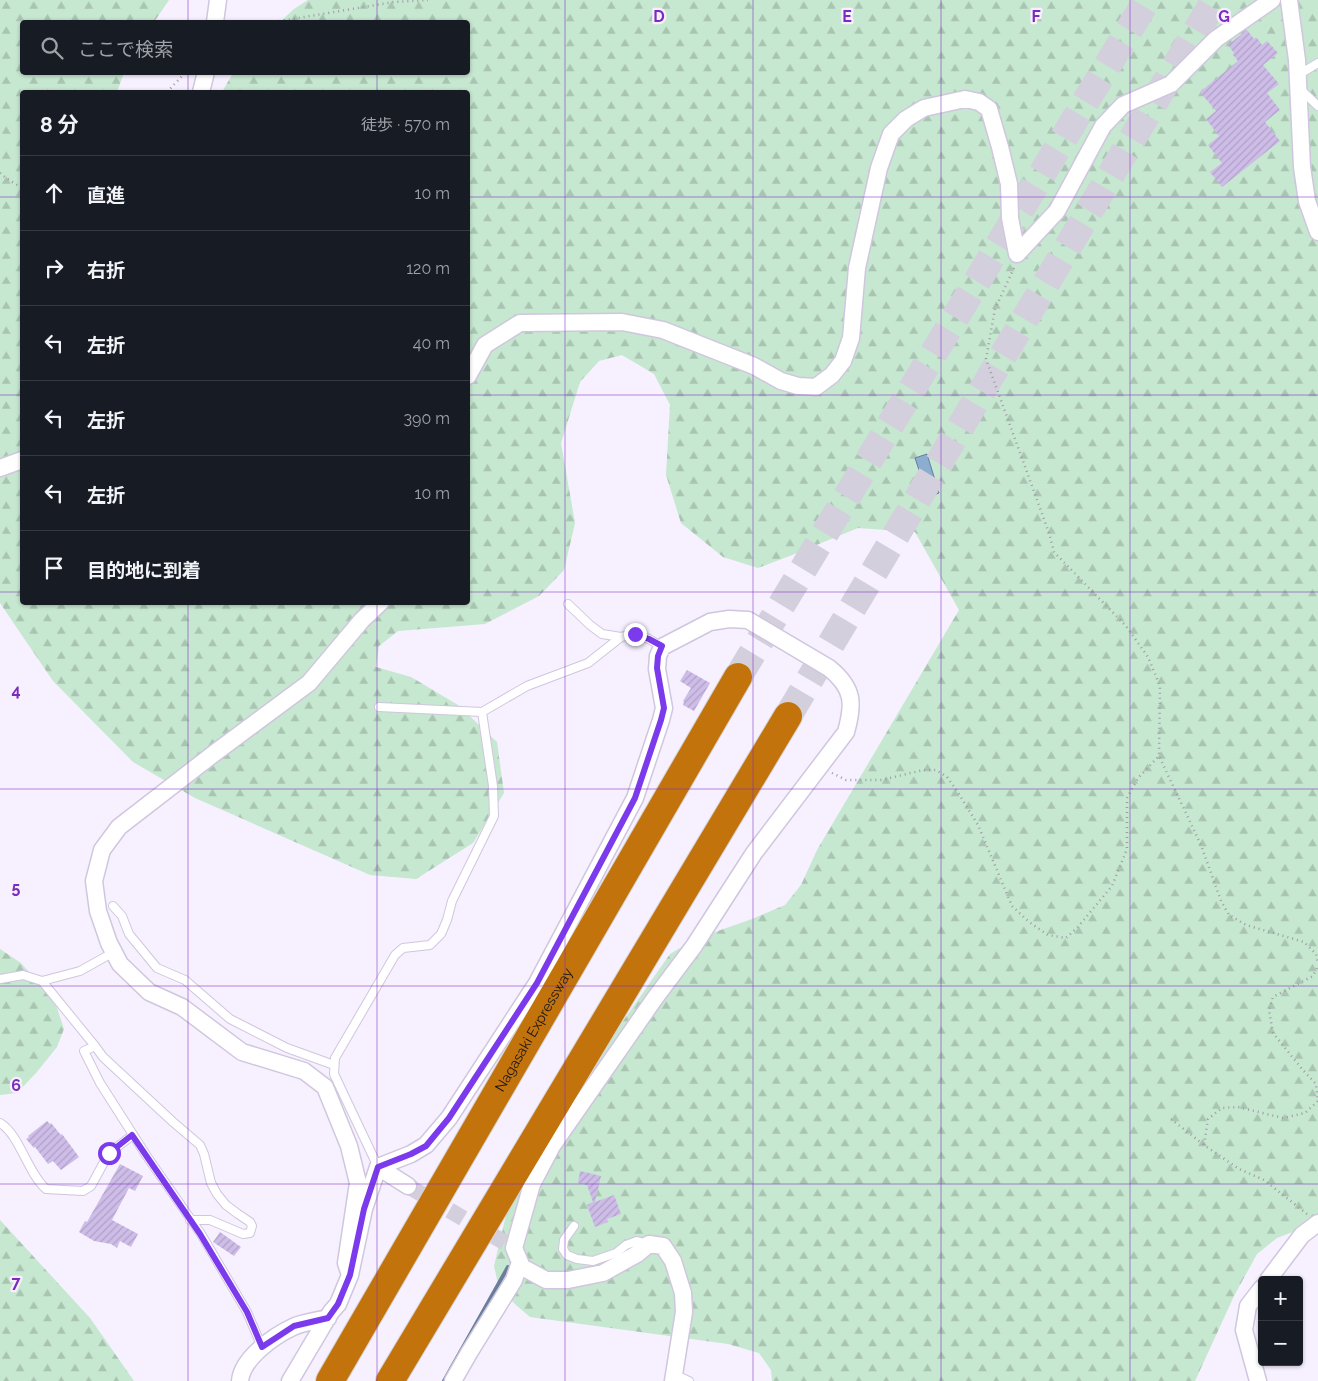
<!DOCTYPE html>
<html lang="ja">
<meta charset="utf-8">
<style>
:root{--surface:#171b24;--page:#242831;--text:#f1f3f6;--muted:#9ea1a6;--line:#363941}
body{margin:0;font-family:Raleway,"Noto Sans JP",sans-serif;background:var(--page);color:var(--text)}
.controls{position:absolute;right:15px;bottom:15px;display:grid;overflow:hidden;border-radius:5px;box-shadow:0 1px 4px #0004}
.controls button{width:45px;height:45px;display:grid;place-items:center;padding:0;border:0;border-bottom:1px solid var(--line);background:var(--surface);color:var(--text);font:25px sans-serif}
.stop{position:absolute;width:15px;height:15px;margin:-11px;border:4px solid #7c3aed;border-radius:50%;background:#fff}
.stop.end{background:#7c3aed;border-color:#fff;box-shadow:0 1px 5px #0008}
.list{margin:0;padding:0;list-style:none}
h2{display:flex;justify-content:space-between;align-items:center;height:65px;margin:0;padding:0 20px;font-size:21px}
h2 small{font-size:16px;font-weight:400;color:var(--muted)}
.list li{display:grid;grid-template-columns:32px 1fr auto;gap:15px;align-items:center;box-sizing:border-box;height:75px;padding:0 20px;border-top:1px solid var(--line)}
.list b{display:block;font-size:19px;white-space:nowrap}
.list em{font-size:16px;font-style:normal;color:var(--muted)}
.icon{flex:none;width:28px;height:28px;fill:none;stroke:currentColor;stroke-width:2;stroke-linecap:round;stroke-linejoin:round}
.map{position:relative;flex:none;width:1318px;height:1381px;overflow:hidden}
.search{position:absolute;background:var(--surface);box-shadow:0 1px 4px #0004;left:20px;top:20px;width:450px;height:55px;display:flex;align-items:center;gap:12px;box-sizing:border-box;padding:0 18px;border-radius:5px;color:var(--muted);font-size:19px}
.panel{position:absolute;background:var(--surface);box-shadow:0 1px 4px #0004;left:20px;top:90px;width:450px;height:515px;border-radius:5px}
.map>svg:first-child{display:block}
</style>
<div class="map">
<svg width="1318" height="1381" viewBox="0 0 1318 1381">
<defs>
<pattern id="forest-firs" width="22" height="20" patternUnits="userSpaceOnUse" patternTransform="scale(1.25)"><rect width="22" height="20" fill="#c6e7d0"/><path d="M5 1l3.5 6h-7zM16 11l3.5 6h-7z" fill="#a9c5b2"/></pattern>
<pattern id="building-hatch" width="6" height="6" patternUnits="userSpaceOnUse" patternTransform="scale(1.25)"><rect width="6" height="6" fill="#cebde8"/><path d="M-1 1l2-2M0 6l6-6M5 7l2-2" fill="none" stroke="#b0a1c6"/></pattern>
</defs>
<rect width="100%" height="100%" fill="#f6f0ff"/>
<path fill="url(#forest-firs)" d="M0,0H169L154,22H22V72L124,73L117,92H22V602H468V92H222L233,73L468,72V22H280L294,9L308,0H1318V1232L1298,1230L1277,1238L1257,1254L1234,1296L1195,1381H772L771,1370L759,1353L728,1344L530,1317L516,1305L499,1288L494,1266L507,1211L579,1084L670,954L695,939L752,919L785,905L801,885L817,850L959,610L915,532L858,528L792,555L758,568L723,557L681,523L666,475L670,405L654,374L622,355L599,361L580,382L561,443L575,523L564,570L539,596L485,624L398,631L379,646L376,667L411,677L458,705L497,742L504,793L473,843L416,879L370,875L195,798L133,762L53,681L0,603Z
M0,949L21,963L55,1002L64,1029L57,1047L36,1073L17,1093L0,1095Z
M0,1220L90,1318L134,1381H0Z"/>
<path fill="#8badd0" stroke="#687e99" d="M927,454L939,493L928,497L915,458Z"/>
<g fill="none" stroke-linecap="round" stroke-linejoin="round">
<path stroke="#687e99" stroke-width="4" d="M444,1381L508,1267"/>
</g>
<path fill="url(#building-hatch)" d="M1247,30L1254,39L1256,37L1262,45L1267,41L1278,53L1263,65L1279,84L1267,93L1280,110L1265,122L1280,141L1222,187L1210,172L1222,163L1208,145L1219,136L1206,119L1216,111L1200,92L1238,61L1233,55L1234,53L1228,45Z
M687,670L710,683L694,711L683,705L684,702L683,701L691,688L680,681Z
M47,1121L50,1124L51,1123L61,1135L62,1134L79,1157L61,1170L53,1161L48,1164L35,1147L34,1148L26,1139L29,1137L28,1136Z
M120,1164L143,1176L135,1191L129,1188L112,1220L138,1234L131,1247L120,1241L117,1248L111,1244L94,1241L79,1232L85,1221L87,1222Z
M580,1171L601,1176L595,1202L614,1195L621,1214L607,1219L608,1222L595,1227L587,1205L593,1202L587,1185L578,1183Z
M220,1232L241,1247L234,1256L213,1242Z"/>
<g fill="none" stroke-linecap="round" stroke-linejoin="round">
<path stroke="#d4cfdd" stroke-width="16" stroke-dasharray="16 8" stroke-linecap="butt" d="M408,1186L514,1248"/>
<path stroke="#d4cfdd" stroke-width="28" stroke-dasharray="28 14" stroke-linecap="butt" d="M738,677L1147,0
M788,716L1215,0"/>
<g stroke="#d0c6de" stroke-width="10">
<path id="service" d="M1298,75L1318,63
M1300,89L1318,106
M568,604L590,625L602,634L621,637
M482,712L527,686L588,663L621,637L635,634L649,639L662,647
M113,906L122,916L129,934L157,968L185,980L230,1019L287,1048L334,1065
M0,979L23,975L42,981L95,1046L84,1051L100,1083L146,1155L201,1234L247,1312L262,1347
M42,981L80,971L114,952
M95,1046L103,1057L173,1122L200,1145L204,1154L211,1183L217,1194L226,1205L238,1214L250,1222L252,1226L250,1233L243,1234L210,1220H190
M0,1123C20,1135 27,1172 46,1189L83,1191L91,1186L109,1153L133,1135
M378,1167L334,1074L335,1058L395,955L403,948L430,945L441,934L447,920L452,901L494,816L493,786L482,712L379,707
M574,1226L564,1240L563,1249L567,1255L577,1259L593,1261L616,1253L626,1245L637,1241L648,1244
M674,1374L689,1381"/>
</g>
<g stroke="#d0c6de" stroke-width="19">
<path id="minor" d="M1289,0L1297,60L1302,167L1307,201L1318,232
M215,22L218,0
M201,92L206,72
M468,376L485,345L520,323L622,322L663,330L754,366L781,381L798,386L816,387L832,375L843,361L851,338L857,268L879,168L891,134L906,119L924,108L965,99L979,102L989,109L1000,147L1009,184L1010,218L1017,254L1057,211L1103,126L1123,105L1171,84L1216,39L1272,0
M0,468L22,460
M381,602L362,620L309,683L216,752L119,827L102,850L94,881L98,911L109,943L120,964L149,992L182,1007L242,1052L304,1071L325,1087L349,1146L358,1183L346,1263L350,1275L364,1209L378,1167L408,1186
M378,1167L411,1154L426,1145L449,1118L537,983L635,798L661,720L664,708L657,669L658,656L662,647L710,622L729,619L748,620L829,668C854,688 854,704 846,732L754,853L694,946L655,998L552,1146L532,1184L514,1248L522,1267L546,1280H568L603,1273L637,1254L649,1244L663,1246L673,1261L683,1293L684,1312L673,1381
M1268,1280L1302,1235L1318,1223
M240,1381C242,1358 274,1336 293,1327C304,1322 317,1321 328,1318
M290,1381L331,1312L338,1304L350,1275
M453,1381L469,1353L514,1280L520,1262
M1258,1381L1244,1330L1248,1306L1262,1288"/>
</g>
<g stroke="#d5d4d6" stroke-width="30">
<g id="motorway">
<path id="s1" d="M330,1381L738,677"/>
<path d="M390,1381L788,716"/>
</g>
</g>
<path stroke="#9f9aa7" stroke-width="2.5" stroke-dasharray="1 4" stroke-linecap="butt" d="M274,22L394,2L428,0
M167,92L186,72
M0,173L6,178L22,188
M1014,268L995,309L986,359L1049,533L1054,552L1126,626L1148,657L1160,686L1159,756
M832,773L846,780H882L923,770H936L947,777L957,791L978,825L1012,906L1029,922L1048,935L1066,938L1077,928L1112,886L1127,849V798L1138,778L1159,756L1201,845L1221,901L1229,915L1246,925L1304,942L1316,954L1318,964
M1171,1119L1204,1145
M1307,1214L1264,1180L1239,1169L1204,1145L1208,1119L1222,1108L1238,1107L1283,1118L1305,1113L1318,1101L1316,1084L1302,1069L1273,1033L1269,1010L1273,997L1313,976L1318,966"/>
<use href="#service" stroke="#fff" stroke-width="8"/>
<use href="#minor" stroke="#fff" stroke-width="16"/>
<use href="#motorway" stroke="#c3730b" stroke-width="28"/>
</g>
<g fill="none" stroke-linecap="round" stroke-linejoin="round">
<path stroke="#7c3aed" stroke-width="6" d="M109,1153L132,1135L200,1234L247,1312L262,1347L294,1326L328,1318L338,1304L350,1275L364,1209L378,1167L411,1154L426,1146L449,1118L537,983L635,798L661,720L664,708L657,668L658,656L662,646L649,639L635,634"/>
</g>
<path fill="none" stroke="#7b2cbf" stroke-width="1" stroke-opacity="0.55" d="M188,0V22M377,0V22M565,0V1381M753,0V1381M941,0V1381M1130,0V1381M188,72V92M377,72V92M0,197H22M468,197H1318M0,395H22M468,395H1318M0,592H22M468,592H1318M188,602V1381M377,602V1381M0,789H1318M0,986H1318M0,1184H1318"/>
<g text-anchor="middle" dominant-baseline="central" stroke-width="4.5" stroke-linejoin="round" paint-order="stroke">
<g font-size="14" fill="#15121a" stroke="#f6f0ff">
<text stroke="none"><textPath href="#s1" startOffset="406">Nagasaki Expressway</textPath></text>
</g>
</g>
<g font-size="16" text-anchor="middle" font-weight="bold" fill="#7b2cbf" stroke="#f6f0ff" stroke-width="4.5" stroke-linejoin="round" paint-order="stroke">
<text x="659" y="22">D</text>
<text x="847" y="22">E</text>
<text x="1036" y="22">F</text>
<text x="1224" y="22">G</text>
<text x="16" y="696">4</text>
<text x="16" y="893">5</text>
<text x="16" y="1091">6</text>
<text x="16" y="1288">7</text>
</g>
</svg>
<div class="controls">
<button>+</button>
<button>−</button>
</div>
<div class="stop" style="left:109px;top:1153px"></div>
<div class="stop end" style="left:635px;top:634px"></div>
<div class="search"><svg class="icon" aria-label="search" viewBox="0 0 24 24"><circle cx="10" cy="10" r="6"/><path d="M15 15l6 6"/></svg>ここで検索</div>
<section class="panel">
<h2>8 分<small>徒歩 · 570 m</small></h2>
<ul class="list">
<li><svg class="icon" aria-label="ahead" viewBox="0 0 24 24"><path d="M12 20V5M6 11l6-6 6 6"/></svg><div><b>直進</b></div><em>10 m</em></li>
<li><svg class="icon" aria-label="right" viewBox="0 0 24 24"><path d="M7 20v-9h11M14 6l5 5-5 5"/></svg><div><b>右折</b></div><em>120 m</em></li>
<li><svg class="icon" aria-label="left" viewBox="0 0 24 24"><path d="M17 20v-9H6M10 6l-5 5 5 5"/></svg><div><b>左折</b></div><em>40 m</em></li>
<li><svg class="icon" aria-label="left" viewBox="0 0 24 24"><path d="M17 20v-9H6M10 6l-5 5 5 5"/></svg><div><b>左折</b></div><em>390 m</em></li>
<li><svg class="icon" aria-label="left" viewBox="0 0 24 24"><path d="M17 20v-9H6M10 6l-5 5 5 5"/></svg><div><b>左折</b></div><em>10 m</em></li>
<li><svg class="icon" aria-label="arrive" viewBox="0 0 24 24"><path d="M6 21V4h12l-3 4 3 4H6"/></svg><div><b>目的地に到着</b></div></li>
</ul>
</section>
</div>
